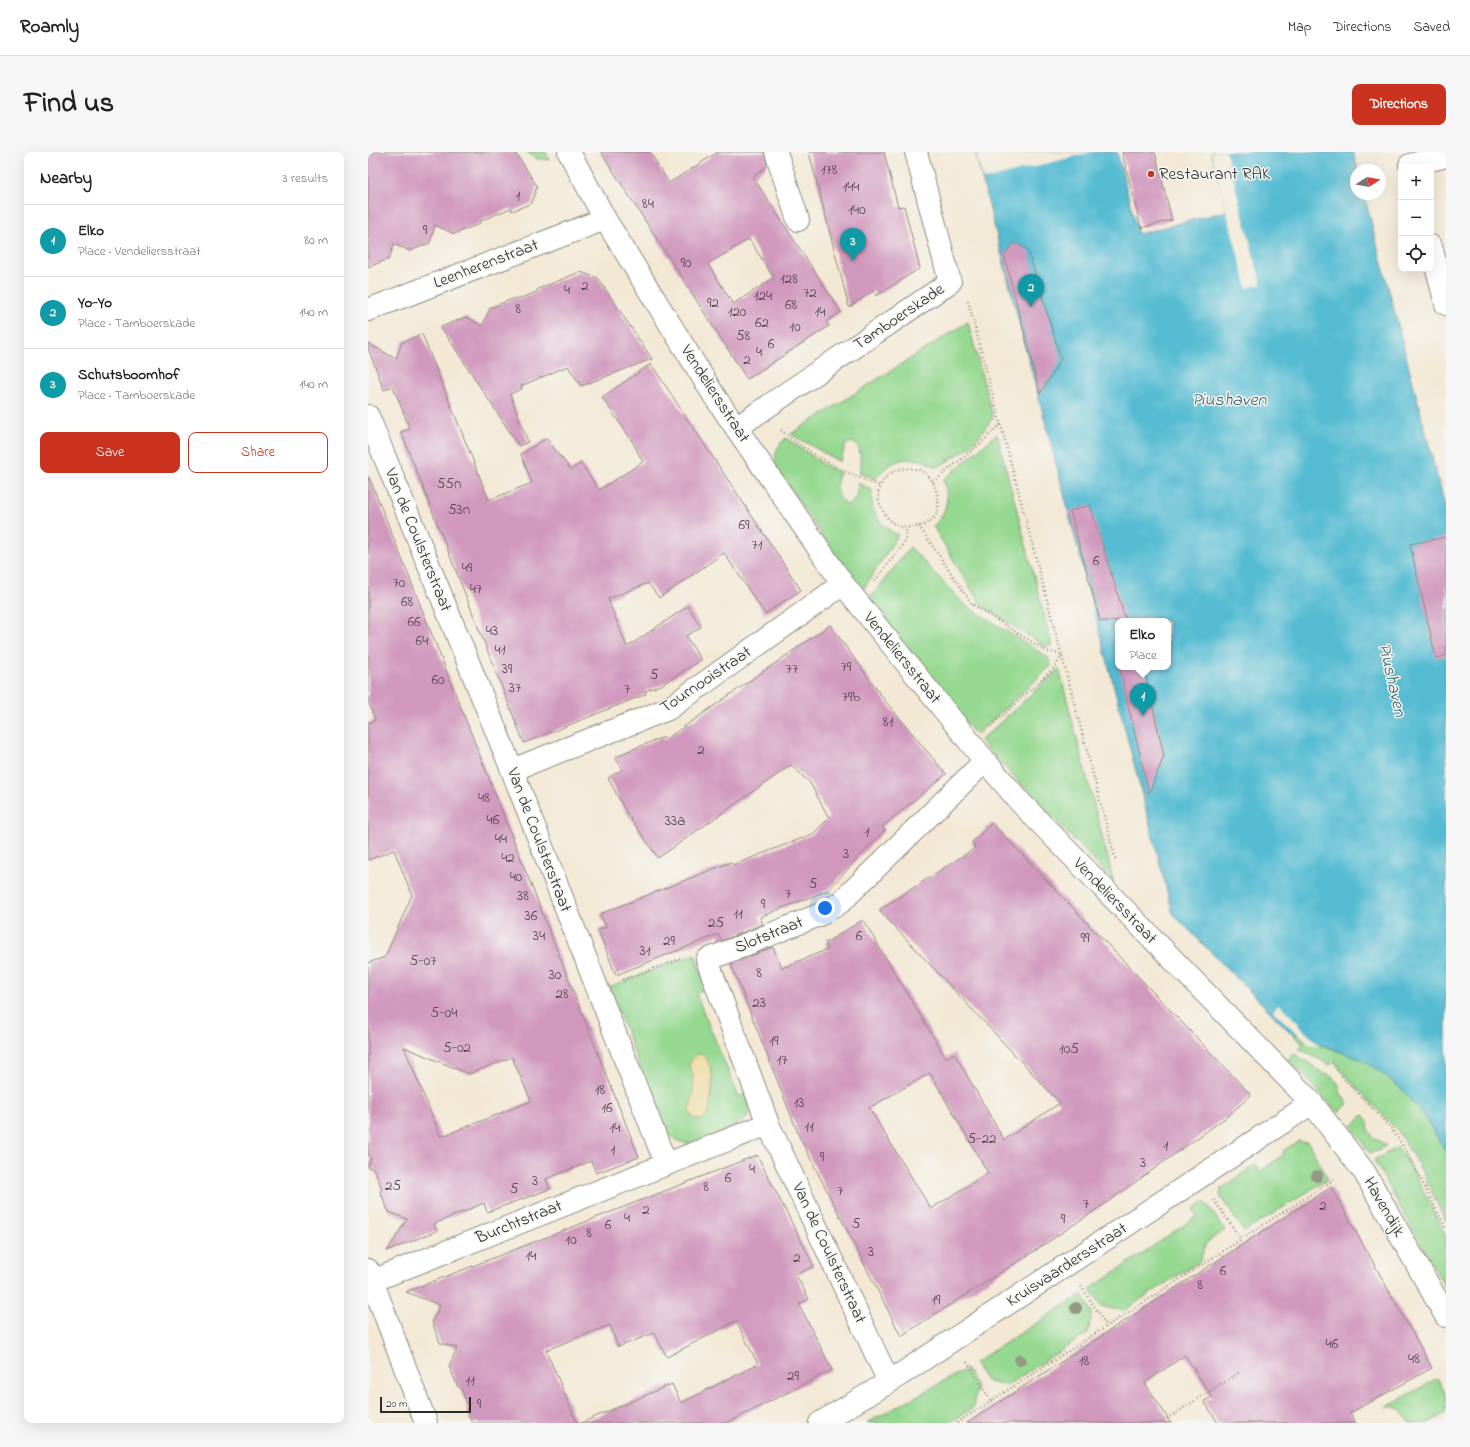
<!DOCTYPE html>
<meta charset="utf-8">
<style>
:root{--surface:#fff;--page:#f6f6f6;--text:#202124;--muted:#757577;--line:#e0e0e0;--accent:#c8321e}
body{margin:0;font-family:"Indie Flower",sans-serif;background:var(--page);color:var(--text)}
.controls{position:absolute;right:12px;top:12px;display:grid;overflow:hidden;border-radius:8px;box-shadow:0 4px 16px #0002}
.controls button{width:36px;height:36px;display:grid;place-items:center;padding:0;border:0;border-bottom:1px solid var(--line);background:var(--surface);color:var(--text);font:20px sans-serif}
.compass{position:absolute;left:982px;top:12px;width:36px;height:36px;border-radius:50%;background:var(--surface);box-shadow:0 4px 16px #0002;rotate:79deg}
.scale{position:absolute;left:12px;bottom:10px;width:91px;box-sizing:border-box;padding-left:4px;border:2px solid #2b2b2b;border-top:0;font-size:11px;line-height:14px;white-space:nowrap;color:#2b2b2b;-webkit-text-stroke:3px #f6f6f2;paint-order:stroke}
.you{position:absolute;left:457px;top:756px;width:14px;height:14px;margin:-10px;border:3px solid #fff;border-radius:50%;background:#1a73e8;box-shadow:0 0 0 6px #1a73e833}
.badge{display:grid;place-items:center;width:26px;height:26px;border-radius:50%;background:var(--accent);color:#fff;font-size:13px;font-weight:700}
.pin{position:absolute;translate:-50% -33px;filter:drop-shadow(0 1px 2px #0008)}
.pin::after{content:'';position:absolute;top:21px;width:14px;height:12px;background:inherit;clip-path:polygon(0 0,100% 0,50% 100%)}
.popup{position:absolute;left:747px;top:466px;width:56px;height:52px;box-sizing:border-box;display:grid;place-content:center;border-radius:8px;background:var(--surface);filter:drop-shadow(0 1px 3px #0005);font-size:13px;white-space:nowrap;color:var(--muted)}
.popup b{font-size:15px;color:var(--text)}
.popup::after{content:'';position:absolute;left:50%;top:100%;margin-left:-8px;border:8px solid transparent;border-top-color:var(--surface)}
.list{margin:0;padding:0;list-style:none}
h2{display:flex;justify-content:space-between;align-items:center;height:52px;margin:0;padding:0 16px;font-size:17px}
h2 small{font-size:13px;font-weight:400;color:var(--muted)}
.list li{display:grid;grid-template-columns:26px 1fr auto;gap:12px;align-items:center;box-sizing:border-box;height:72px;padding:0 16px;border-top:1px solid var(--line)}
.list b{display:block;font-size:15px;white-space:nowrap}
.list p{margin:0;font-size:13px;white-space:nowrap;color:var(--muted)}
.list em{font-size:13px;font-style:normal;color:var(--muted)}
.actions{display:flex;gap:8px;padding:12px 16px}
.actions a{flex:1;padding:9px 0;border:1px solid var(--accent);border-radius:8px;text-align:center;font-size:14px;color:var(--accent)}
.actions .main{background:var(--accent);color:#fff}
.icon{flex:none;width:22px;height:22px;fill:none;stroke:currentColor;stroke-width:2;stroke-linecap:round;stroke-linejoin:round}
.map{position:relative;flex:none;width:1078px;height:1271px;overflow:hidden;border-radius:8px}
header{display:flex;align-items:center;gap:24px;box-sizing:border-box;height:56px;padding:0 20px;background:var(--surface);border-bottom:1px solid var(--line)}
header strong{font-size:19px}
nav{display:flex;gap:22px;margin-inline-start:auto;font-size:14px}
.intro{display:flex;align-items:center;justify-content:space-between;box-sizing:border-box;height:96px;padding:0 24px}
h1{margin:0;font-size:28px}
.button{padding:10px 18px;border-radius:8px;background:var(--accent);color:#fff;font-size:14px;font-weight:700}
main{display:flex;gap:24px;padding:0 24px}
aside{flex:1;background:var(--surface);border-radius:8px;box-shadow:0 4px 16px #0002}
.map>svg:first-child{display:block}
</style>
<header>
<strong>Roamly</strong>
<nav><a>Map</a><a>Directions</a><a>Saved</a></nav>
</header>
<div class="intro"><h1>Find us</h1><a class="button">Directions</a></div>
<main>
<aside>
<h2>Nearby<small>3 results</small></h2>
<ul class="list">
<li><span class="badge" style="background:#0f9aa8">1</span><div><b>Elko</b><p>Place · Vendeliersstraat</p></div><em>80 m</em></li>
<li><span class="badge" style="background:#0f9aa8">2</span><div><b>Yo-Yo</b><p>Place · Tamboerskade</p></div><em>140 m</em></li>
<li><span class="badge" style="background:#0f9aa8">3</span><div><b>Schutsboomhof</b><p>Place · Tamboerskade</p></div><em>140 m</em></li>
</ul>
<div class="actions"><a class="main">Save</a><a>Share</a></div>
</aside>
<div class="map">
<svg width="1078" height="1271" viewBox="0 0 1078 1271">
<rect width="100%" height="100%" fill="#f6f6f2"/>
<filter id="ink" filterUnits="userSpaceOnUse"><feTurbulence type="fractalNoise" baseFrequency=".025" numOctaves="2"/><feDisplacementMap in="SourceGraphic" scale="8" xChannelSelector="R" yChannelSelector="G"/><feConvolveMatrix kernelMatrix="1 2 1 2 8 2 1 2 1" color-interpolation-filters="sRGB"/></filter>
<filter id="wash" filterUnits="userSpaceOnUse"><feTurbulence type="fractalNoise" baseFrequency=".012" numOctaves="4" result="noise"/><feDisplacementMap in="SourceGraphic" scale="16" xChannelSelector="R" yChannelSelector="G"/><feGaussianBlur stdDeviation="0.9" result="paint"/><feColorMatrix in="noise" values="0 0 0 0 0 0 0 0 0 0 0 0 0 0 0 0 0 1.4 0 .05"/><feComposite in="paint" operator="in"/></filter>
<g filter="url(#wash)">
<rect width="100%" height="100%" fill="#f3e8d4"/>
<path fill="#95d890" stroke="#60825e" d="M159,0H178L181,8L167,6Z
M600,170L625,266L603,294L569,316C547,301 524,304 508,327L492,321C492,310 495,295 484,290L478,292L472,310L423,282Z
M629,282L684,493L678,495L613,453L565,374C579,362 582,345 575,328Z
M418,286L455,312L472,321C471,324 470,326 469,328C468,336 472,350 479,353C489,350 489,340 490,331L504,338C502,359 511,374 530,383L493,441L409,317C405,304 408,295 418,286Z
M542,395L597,453L681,506L683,514L608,583L500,449Z
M691,517L746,730L612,589Z
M327,802L338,836L328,842L371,945L379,941C381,949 383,958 379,965C373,974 332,990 321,991C318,991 314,991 312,990C304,987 299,979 294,973L241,835Z
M924,882H929L937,889L954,893L997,909L1033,936L1060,969L1078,1001V1070L1054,1019L1030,979L986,933L966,909L962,913L931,897L935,893Z
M926,901L956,922H961L970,931L973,942L980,952L970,960L920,907Z
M995,963C1003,972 999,975 1002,981C1006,987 1013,990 1018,994L1002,1002L984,974Z
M930,989L940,990L960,1027L876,1080L852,1044L853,1037L888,1012L893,1019L916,1002L915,999Z
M1030,995L1047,1022L1078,1085V1137L1006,1008Z
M835,1050L841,1055L857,1078L838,1091L832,1109L755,1159L733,1154L722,1137L829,1064L825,1057Z
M714,1142L724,1160L720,1181L638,1234L618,1229L606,1211Z
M598,1217L609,1234L605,1256L581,1271H499Z
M1069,1226L1078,1242V1261L1060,1271H1042C1035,1263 1030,1251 1017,1256Z"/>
<path fill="#eeda9e" stroke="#8c8264" d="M333,901C347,913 345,935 342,950C342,955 341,962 337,965C336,967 333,967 331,968L325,966L321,960C325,943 329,928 321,913C324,906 327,903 333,901Z"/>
<path fill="#54bbd2" stroke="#40737e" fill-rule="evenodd" d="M607,0H749L770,82L859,59L843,0H985L990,18H988V42H996L1078,358V1001L1060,969L1033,936L997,909L954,893L937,889L929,882H924L805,762ZM750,469H800V515H750Z"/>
<path fill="#f3e8d4" d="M608,0H724L615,28Z
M843,0H858L893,132L879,136Z
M911,852L931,872L930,873L952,894L941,892L905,859Z"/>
<g id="blocks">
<path fill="#d098bd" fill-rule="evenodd" d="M0,0H147L169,34L164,51L144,59L143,56L112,69L111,72L86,82L67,73L62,91L42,99L26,92L21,107L0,115Z
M233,0H282L301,31L350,0H396L399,14L385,25L473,160L458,170L461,174L379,227ZM381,87L406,126L365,152L340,112Z
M441,0H516L530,55L536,54L552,116L508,144L505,139L481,155Z
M754,0H787L804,68L773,76Z
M646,91L660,98L693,207L672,242L636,103Z
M212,120L230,126L284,207L213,234L200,214L153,234L154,237L142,242L160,290L151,294L73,175L98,165L114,174L122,156L147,146L150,147L169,140L170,137Z
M54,182L121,348L164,331L153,302L179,286L192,305H193L203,318L213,311L231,338L275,310L264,289L234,245L283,212L433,438L397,462L356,401L291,446L280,431L240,447L259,495L320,454L333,475L318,484L333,508L293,533L277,539L278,542L156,591L33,280L42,277L25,234L16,238L0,196V191L28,207L34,190Z
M0,325H1L38,417L271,1005L228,1021L223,1009L178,1027L182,1037L119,1060L116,1051L66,1072L69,1079L19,1099L39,1067L21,1060L12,1039L14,1037L7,1018L0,1015L3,1007L0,1002V811L17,805L44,743L26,698L0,708V571L7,568L0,549ZM36,895L101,922L144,905L163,949L73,985Z
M722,353L758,469H732L702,359Z
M1078,385V504L1068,506L1042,392Z
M462,473L518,550L578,622L514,675L517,678L460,738L392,765L395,772L353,789L351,782L248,823L230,778L238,775L232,762L363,710L365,713L445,682L461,666L442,631L423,613L290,706L258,660L240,626L255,617L247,606L260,599L296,585L297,588Z
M751,515H770L777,520L796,604L781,641Z
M624,671L883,943L860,964L738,1051L668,1098L533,1184L432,986L363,812L405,795L414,816L460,797L457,791L495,768L578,906L586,901L636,988L692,951L511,758L607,696L604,690ZM562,921L620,1021L563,1057L501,956Z
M389,1003L446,1114L428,1123L441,1147L431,1152L464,1218L359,1271H213L304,1232L313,1251L390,1212L368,1169L299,1205L286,1181L250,1195L242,1173L178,1198L209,1271H104L98,1257L100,1255L93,1236L90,1235L81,1214L89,1196L72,1191L64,1170L72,1153L38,1140Z
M963,1035L1064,1216L982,1261L988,1271H850L836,1249L844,1245L817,1203L777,1231L803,1271H599Z"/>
</g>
</g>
<g filter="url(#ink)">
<use href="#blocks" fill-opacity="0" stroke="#8f8a80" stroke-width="1"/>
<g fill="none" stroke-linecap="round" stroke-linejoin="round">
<g stroke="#8f8a80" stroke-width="24">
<path id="minor" d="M201,0L237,67L347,245L475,432L617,609L653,651L944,951L997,1021L1078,1164
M408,0L430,68
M1042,13L1078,4
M1063,94L1078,152
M0,158L237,67
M0,264L144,618L298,1012
M368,276L582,130L548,0
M144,618L300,557L475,432
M0,1118L58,1271
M4,1129L400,972
M521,1230L400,972L339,808L456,761L473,750L617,609
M452,1271L521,1230L944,951"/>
</g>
<path stroke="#8f8a80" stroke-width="2.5" stroke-dasharray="1 3" stroke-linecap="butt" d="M600,149L748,709
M413,278C442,303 477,321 512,334C509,341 510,350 514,357C517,363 522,370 528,373C537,378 558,375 565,367C572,359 571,347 568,338C565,329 560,321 551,318C541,315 527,316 519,324C516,326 514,331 512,334
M565,330L606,297L633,272
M551,374L604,452L678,499L695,503L686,516L623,574
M507,429L538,388V376
M255,828L312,807
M964,911L977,928L1022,975L1039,1000L1078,1077
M846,1048L873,1087
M713,1134L739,1174
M599,1210L623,1249
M589,1271L968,1026
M792,1271L872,1220"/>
<use href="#minor" stroke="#fff" stroke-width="22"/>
</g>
<g fill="#949885">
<circle cx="949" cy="1024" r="6"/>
<circle cx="708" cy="1156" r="6"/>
<circle cx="652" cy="1208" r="6"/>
</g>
</g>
<circle fill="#c8321e" stroke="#f6f6f2" stroke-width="1.5" cx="783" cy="22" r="4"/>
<g text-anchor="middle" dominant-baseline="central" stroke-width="3" stroke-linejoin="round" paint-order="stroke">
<g font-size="15" fill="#544650">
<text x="461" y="18">178</text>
<text x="483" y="35">144</text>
<text x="150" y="44">1</text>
<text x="280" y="52">84</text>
<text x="489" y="58">140</text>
<text x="57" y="78">9</text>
<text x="318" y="111">90</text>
<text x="421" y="127">128</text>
<text x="217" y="134">2</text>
<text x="199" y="138">4</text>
<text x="442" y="141">72</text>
<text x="395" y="144">124</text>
<text x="345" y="151">92</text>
<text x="423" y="153">68</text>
<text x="150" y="157">8</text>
<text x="369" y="160">120</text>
<text x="452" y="160">14</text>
<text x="394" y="171">62</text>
<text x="427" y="175">10</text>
<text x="375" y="184">58</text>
<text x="403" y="192">6</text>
<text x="391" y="200">4</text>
<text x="379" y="208">2</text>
<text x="81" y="332">55n</text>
<text x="91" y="358">53n</text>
<text x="376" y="373">69</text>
<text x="389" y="393">71</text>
<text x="728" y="409">6</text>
<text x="99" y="416">49</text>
<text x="31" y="431">70</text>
<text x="108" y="437">47</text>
<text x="39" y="450">68</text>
<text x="46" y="470">66</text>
<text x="124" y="479">43</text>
<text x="54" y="489">64</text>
<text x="132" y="498">41</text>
<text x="478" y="515">79</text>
<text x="139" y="517">39</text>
<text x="424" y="517">77</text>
<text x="286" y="523">5</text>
<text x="70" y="528">60</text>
<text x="147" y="536">37</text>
<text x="259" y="537">7</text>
<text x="483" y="545">79b</text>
<text x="520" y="570">81</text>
<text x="333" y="598">2</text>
<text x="116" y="646">48</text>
<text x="125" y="668">46</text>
<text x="307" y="669">33a</text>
<text x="499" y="680">1</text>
<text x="133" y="687">44</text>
<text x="478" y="702">3</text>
<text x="140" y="706">42</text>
<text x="148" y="725">40</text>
<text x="445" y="732">5</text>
<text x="420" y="742">7</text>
<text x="155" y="744">38</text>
<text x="395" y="752">9</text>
<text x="370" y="762">11</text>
<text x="163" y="764">36</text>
<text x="348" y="771">25</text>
<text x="171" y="784">34</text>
<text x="491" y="784">6</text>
<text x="717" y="786">99</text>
<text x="301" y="789">29</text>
<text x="277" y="799">31</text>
<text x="55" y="809">5-07</text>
<text x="391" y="821">8</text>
<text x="187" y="823">30</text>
<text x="194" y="842">28</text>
<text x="391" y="851">23</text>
<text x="76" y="861">5-04</text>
<text x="406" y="889">19</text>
<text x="89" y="896">5-02</text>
<text x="701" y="897">105</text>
<text x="414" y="908">17</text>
<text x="232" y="938">18</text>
<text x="431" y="951">13</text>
<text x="239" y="956">16</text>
<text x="441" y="975">11</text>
<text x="247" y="976">14</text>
<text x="614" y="987">5-22</text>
<text x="798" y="994">1</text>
<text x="245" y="998">1</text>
<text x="454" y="1005">9</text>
<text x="775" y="1011">3</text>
<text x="384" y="1017">4</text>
<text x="360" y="1026">6</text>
<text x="167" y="1029">3</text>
<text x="25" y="1034">25</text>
<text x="338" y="1035">8</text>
<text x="146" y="1037">5</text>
<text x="472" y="1039">7</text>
<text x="718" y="1052">7</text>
<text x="955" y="1054">2</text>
<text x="278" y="1058">2</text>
<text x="259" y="1066">4</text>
<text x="695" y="1067">9</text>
<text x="488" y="1072">5</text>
<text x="240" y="1073">6</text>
<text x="221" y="1081">8</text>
<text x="203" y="1088">10</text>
<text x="503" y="1100">3</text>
<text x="163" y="1104">14</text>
<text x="429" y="1106">2</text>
<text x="855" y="1119">6</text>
<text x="832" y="1133">8</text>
<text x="568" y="1148">19</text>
<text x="964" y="1192">46</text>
<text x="1046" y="1207">48</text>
<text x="716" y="1209">18</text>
<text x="425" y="1224">29</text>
<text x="102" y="1229">11</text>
<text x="111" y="1252">9</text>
</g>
<g font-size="17" fill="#2b2b2b" stroke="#f6f6f2" text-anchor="start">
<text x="791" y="22">Restaurant RAK</text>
</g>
<g font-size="17" fill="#2b2b2b" stroke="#f6f6f2">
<text transform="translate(118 112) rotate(-21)">Leenherenstraat</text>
<text transform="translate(531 165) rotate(-34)">Tamboerskade</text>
<text transform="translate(347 242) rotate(57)">Vendeliersstraat</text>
<text transform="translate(50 388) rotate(68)">Van de Coulsterstraat</text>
<text transform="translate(534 506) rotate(51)">Vendeliersstraat</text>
<text transform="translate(338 528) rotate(-34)">Tournooistraat</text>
<text transform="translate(171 688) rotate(69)">Van de Coulsterstraat</text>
<text transform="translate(747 749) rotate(46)">Vendeliersstraat</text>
<text transform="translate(401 783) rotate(-22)">Slotstraat</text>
<text transform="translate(1016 1055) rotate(60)">Havendijk</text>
<text transform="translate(151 1070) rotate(-22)">Burchtstraat</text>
<text transform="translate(461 1101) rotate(65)">Van de Coulsterstraat</text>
<text transform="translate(699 1113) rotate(-33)">Kruisvaardersstraat</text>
</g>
<g font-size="18" font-style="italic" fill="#395d65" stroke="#f6f6f2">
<text x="861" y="249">Piushaven</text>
<text transform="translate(1023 528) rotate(77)">Piushaven</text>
</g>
</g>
</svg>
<div class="controls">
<button>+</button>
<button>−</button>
<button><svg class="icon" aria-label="locate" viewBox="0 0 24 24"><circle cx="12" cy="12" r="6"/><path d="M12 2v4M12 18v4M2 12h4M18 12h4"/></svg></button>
</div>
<svg class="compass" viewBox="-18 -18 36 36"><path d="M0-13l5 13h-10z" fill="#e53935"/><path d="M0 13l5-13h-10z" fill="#757577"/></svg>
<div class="scale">20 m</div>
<div class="you"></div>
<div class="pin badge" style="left:775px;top:564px;background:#0f9aa8">1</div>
<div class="popup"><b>Elko</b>Place</div>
<div class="pin badge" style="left:663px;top:155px;background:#0f9aa8">2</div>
<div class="pin badge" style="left:485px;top:109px;background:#0f9aa8">3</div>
</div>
</main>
